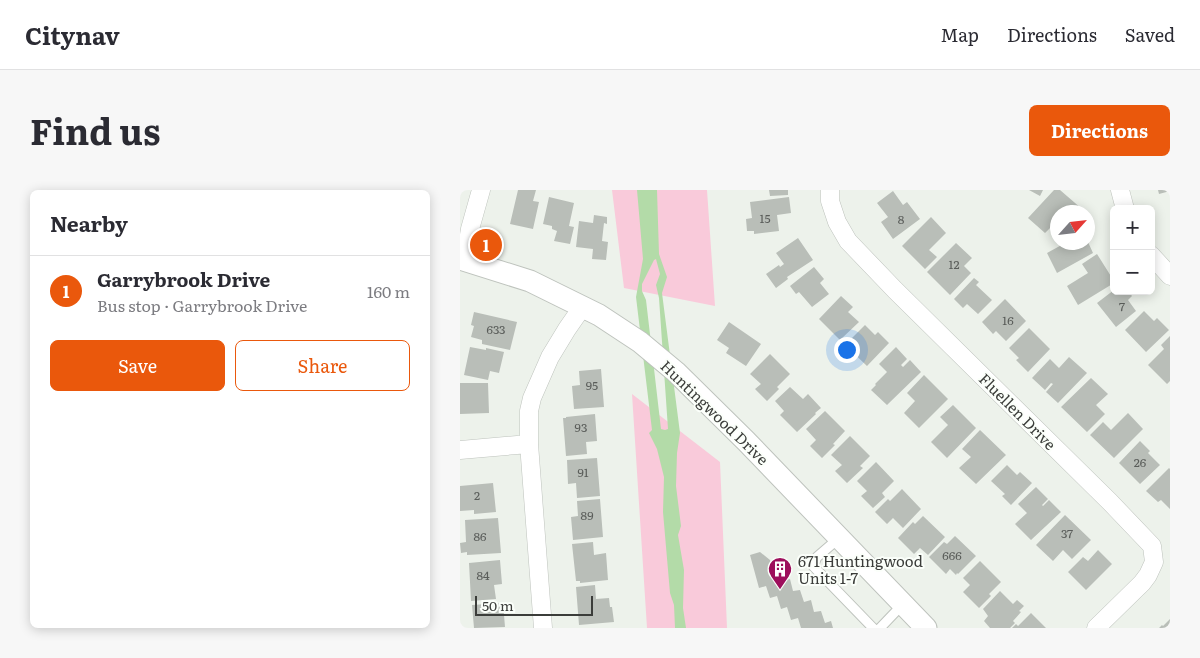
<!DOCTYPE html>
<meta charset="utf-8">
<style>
:root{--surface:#fff;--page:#f7f7f7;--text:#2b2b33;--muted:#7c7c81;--line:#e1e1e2;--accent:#ea580c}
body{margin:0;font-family:Literata,serif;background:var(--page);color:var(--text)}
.controls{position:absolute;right:15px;top:15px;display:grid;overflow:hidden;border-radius:8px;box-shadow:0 2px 12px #0003}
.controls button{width:45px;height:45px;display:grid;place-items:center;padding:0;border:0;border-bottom:1px solid var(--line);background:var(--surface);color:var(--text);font:25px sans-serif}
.compass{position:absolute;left:590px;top:15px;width:45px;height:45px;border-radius:50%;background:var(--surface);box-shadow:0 2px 12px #0003;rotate:63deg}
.scale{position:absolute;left:15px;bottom:12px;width:118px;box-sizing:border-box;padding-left:5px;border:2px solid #3b3d3a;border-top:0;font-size:14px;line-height:18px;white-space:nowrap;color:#3b3d3a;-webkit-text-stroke:4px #fbfffa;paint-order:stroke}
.you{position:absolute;left:386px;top:159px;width:18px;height:18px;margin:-12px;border:4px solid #fff;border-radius:50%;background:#1a73e8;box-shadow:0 0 0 8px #1a73e833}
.badge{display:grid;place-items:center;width:32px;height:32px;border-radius:50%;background:var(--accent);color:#fff;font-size:16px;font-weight:700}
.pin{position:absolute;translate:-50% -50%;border:2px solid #fff;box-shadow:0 1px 5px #0006}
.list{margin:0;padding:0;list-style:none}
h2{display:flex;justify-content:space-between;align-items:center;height:65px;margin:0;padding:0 20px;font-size:21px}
h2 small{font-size:16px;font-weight:400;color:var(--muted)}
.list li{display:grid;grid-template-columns:32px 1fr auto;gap:15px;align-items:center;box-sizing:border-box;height:70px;padding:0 20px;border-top:1px solid var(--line)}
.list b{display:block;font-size:19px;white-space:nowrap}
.list p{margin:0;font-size:16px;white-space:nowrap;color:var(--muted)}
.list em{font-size:16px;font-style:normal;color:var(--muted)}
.actions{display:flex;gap:10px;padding:15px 20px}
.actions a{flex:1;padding:11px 0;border:1px solid var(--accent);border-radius:8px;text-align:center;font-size:18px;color:var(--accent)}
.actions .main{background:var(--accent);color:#fff}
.map{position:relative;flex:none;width:710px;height:438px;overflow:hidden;border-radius:8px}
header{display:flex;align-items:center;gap:30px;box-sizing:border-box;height:70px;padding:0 25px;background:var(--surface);border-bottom:1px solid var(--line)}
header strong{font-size:24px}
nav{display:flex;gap:28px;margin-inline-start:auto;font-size:18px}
.intro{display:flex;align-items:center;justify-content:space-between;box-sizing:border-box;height:120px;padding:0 30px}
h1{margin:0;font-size:35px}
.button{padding:12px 22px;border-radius:8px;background:var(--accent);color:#fff;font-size:18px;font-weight:700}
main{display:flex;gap:30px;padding:0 30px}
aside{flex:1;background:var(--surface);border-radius:8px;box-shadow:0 2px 12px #0003}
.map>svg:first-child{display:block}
</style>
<header>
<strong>Citynav</strong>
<nav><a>Map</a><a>Directions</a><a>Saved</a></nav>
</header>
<div class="intro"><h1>Find us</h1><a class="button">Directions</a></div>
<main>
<aside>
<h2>Nearby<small></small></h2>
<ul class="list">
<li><span class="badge">1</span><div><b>Garrybrook Drive</b><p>Bus stop · Garrybrook Drive</p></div><em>160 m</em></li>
</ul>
<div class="actions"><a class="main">Save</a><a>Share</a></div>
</aside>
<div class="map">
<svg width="710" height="438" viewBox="0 0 710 438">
<rect width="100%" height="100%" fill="#edf2eb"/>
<path fill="#f9cada" d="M152,0H247L255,116L164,98Z
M172,204L260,272L267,438H187Z"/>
<path fill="#b3dba8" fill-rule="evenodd" d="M177,0H197L199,64L207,87L202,103L220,243L217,263L216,296L221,336L218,345L224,380L223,418L226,438H215L214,415L210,403L203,322L204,287L197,259L189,243L192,240L176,107L183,69ZM196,69L200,84L196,95L199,108L208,239L205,240L201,239L186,110L182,101V94L194,70Z"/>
<path fill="#b9beb8" d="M58,0H76L73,11L79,12L73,39L50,34Z
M309,0H328V5L310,6Z
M569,0H583L580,6Z
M594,0H600L622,19L619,22H598V30L585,43L568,28Z
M698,0H710V1L699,4Z
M433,1L443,15L447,12L460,29L433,49L421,32L428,27L417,13Z
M89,7L114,13L109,36L114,37L110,54L94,51L97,41L92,39V36L83,34Z
M329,7L331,23L317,25L319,41L294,44V41H287L286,29L292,28L290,12Z
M134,25L147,27V34L144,33L142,51L148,52L146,70L132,69L133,59L116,57L119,31L133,33Z
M471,27L486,43L469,60L477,67L465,79L442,56Z
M338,48L353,70L327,87L328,89L316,98L306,84L319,75L320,77L324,74L316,63Z
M607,52H628L633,63L597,83L587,63Z
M496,53L512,68L504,76L511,83L490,105L467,82Z
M637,64L654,91V93L618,115L607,96L628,83L622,74Z
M354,77L364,89L360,93L369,104L352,117L339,102L336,104L330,96Z
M514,88L519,92L516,95L532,110L518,124L507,114L503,118L494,109Z
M654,100V101H668L672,106L668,110L676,121L656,137L637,113Z
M381,106L393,117L388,122L399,132L380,150L359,129Z
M545,109L566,131L546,151L536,141L533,144L522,132Z
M684,121L694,131L697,128L709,140L686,162L665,140Z
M14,122L57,132L50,160L22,154V150L11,147L14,136L11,135Z
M269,132L301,154L286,176L266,163L269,158L257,150Z
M405,135L415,145L418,142L429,153L407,176L385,155Z
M569,138L590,159L568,182L556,170L559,168L549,158Z
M710,146V191L707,194L688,175L704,159L701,155Z
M10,157L26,160V158L44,162L39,183L30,181L28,190L4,185Z
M436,157L447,169L441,175L443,177L450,170L461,182L427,215L411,200L416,195L415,194L427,182L419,174Z
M310,164L330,184L317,197L319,199L307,211L295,199L301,194L290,184Z
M609,167L627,183L598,213L586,202L593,194L591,193L585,200L572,188L590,169L599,178Z
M141,179L144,217L114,219L112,196L120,195L119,181Z
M464,185L488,209L459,238L444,223L455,211L447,203Z
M631,188L648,204L636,215L645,224L627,242L601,217Z
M0,193H28L29,223L0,224Z
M330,197L343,209L348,204L361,218L355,223L356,224L337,242L320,225L324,221L315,211Z
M493,215L516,238L487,268L471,252L488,235L480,227Z
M365,221L385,241L373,254L375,255L362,268L350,256L356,250L346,239Z
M668,223L683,239L654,268L630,245L643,232L651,240Z
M135,224L137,251L126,252L127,264L106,266L103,228H106V227Z
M520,240L546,265L516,294L499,278L511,267L502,259Z
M390,246L410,266L400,276L403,278L387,293L375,281L382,275L371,265Z
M680,251L690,261L688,263L700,275L680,294L659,273Z
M137,268L140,306L117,308L116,293L108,294L107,270Z
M416,272L434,291L422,303L425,307L413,318L401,306L407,301L397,291Z
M547,275L557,285L560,282L572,293L551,315L542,306L545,304L531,291Z
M709,278L710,279V319L701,310L698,312L686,301Z
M33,293L36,322L14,324V320L0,321V296Z
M576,297L588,309L582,315L583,316L589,310L601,322L571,350L555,334L567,323L558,314Z
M442,299L461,319L443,338L433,328L427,334L415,322L428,309L430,311Z
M140,309L143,347L113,350L111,327L118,326L117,311Z
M605,325L631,350L612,369L603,360L593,371L576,355Z
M463,326L485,347L468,365L460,358L454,364L438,348L453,332L455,334Z
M38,328L41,363L7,365V362L1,363L0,353L6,352L5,330Z
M495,346L516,366L498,384L497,383L496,385L490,379L486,384L469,367L484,352L487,354Z
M133,352L134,365L146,363L148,390L120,393V391H116L112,354Z
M638,360L652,374L626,400L608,382L623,367L628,371Z
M300,362L310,370L313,380L319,378L322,391L330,389L333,401L340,400L344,412L351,410L354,422L361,421L365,433L371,431L373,438H341L338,428L331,430L327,417L321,419L317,406L310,408L306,396L299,398L290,365Z
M40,370L42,394L34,395L36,409L11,411L9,373Z
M520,371L541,392L529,404L531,406L519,418L503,402L510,395L503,388Z
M135,395L136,409L149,408L150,417H152L154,432L119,435L116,397Z
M540,401L553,414L557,410L564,416L559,421L561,422L553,431L555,433L550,438H530L524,431L528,426L523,419Z
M43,413L45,437L14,438L12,415Z
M571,423L586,438H552L556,434L558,436Z
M710,429V438H699L702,435L703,436Z"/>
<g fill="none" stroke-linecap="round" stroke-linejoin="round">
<g stroke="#bec3bd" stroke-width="11">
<path id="service" d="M379,348L357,367L353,376L413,438
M420,438L443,414"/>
</g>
<g stroke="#bec3bd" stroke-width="19">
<path id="minor" d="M370,0V11L377,32L388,51L435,100L650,312L692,356L694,372L688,385L682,393L636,438
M660,0L665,19
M691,65L710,86
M5,69L10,39L21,0
M0,260L69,254
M83,438L69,254V221L72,208L90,167L107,139L123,116"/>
</g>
<g stroke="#bec3bd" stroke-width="23">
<path id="tertiary" d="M0,69L70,91L139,125L180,152L216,182L286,251L466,438"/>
</g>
<use href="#service" stroke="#fff" stroke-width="9"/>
<use href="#minor" stroke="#fff" stroke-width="18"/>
<use href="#tertiary" stroke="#fff" stroke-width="21"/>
</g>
<defs>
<g id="building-pin" transform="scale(1.25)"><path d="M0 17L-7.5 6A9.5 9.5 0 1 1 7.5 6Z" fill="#9d0f5c" stroke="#fbfffa"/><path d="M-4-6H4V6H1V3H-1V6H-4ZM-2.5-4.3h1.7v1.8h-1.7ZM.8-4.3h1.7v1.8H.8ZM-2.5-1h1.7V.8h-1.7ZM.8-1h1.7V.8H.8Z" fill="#fff"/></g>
</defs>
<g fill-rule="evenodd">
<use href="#building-pin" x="320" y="379"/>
</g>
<g text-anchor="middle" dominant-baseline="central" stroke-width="4" stroke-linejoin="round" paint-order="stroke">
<g font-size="12" fill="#5a5d5a">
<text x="305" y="28">15</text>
<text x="441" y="29">8</text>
<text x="494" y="74">12</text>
<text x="662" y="116">7</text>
<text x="548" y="130">16</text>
<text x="36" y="139">633</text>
<text x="132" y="195">95</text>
<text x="121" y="237">93</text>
<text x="680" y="272">26</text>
<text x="123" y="282">91</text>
<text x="17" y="305">2</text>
<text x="127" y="325">89</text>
<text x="607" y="343">37</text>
<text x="20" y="346">86</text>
<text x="492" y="365">666</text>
<text x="23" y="385">84</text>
</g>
<g font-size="15" fill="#3b3d3a" stroke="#fbfffa">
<text transform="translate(558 221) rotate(45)">Fluellen Drive</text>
<text transform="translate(255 222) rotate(44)">Huntingwood Drive</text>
</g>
<g font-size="15" fill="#3b3d3a" stroke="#fbfffa" text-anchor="start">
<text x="338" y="370">671 Huntingwood<tspan x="338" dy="17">Units 1-7</tspan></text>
</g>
</g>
</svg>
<div class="controls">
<button>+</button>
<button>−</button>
</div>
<svg class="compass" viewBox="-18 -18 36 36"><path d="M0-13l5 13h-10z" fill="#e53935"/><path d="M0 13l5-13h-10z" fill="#7c7c81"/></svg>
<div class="scale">50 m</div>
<div class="you"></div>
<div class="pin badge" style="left:26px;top:55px">1</div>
</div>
</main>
